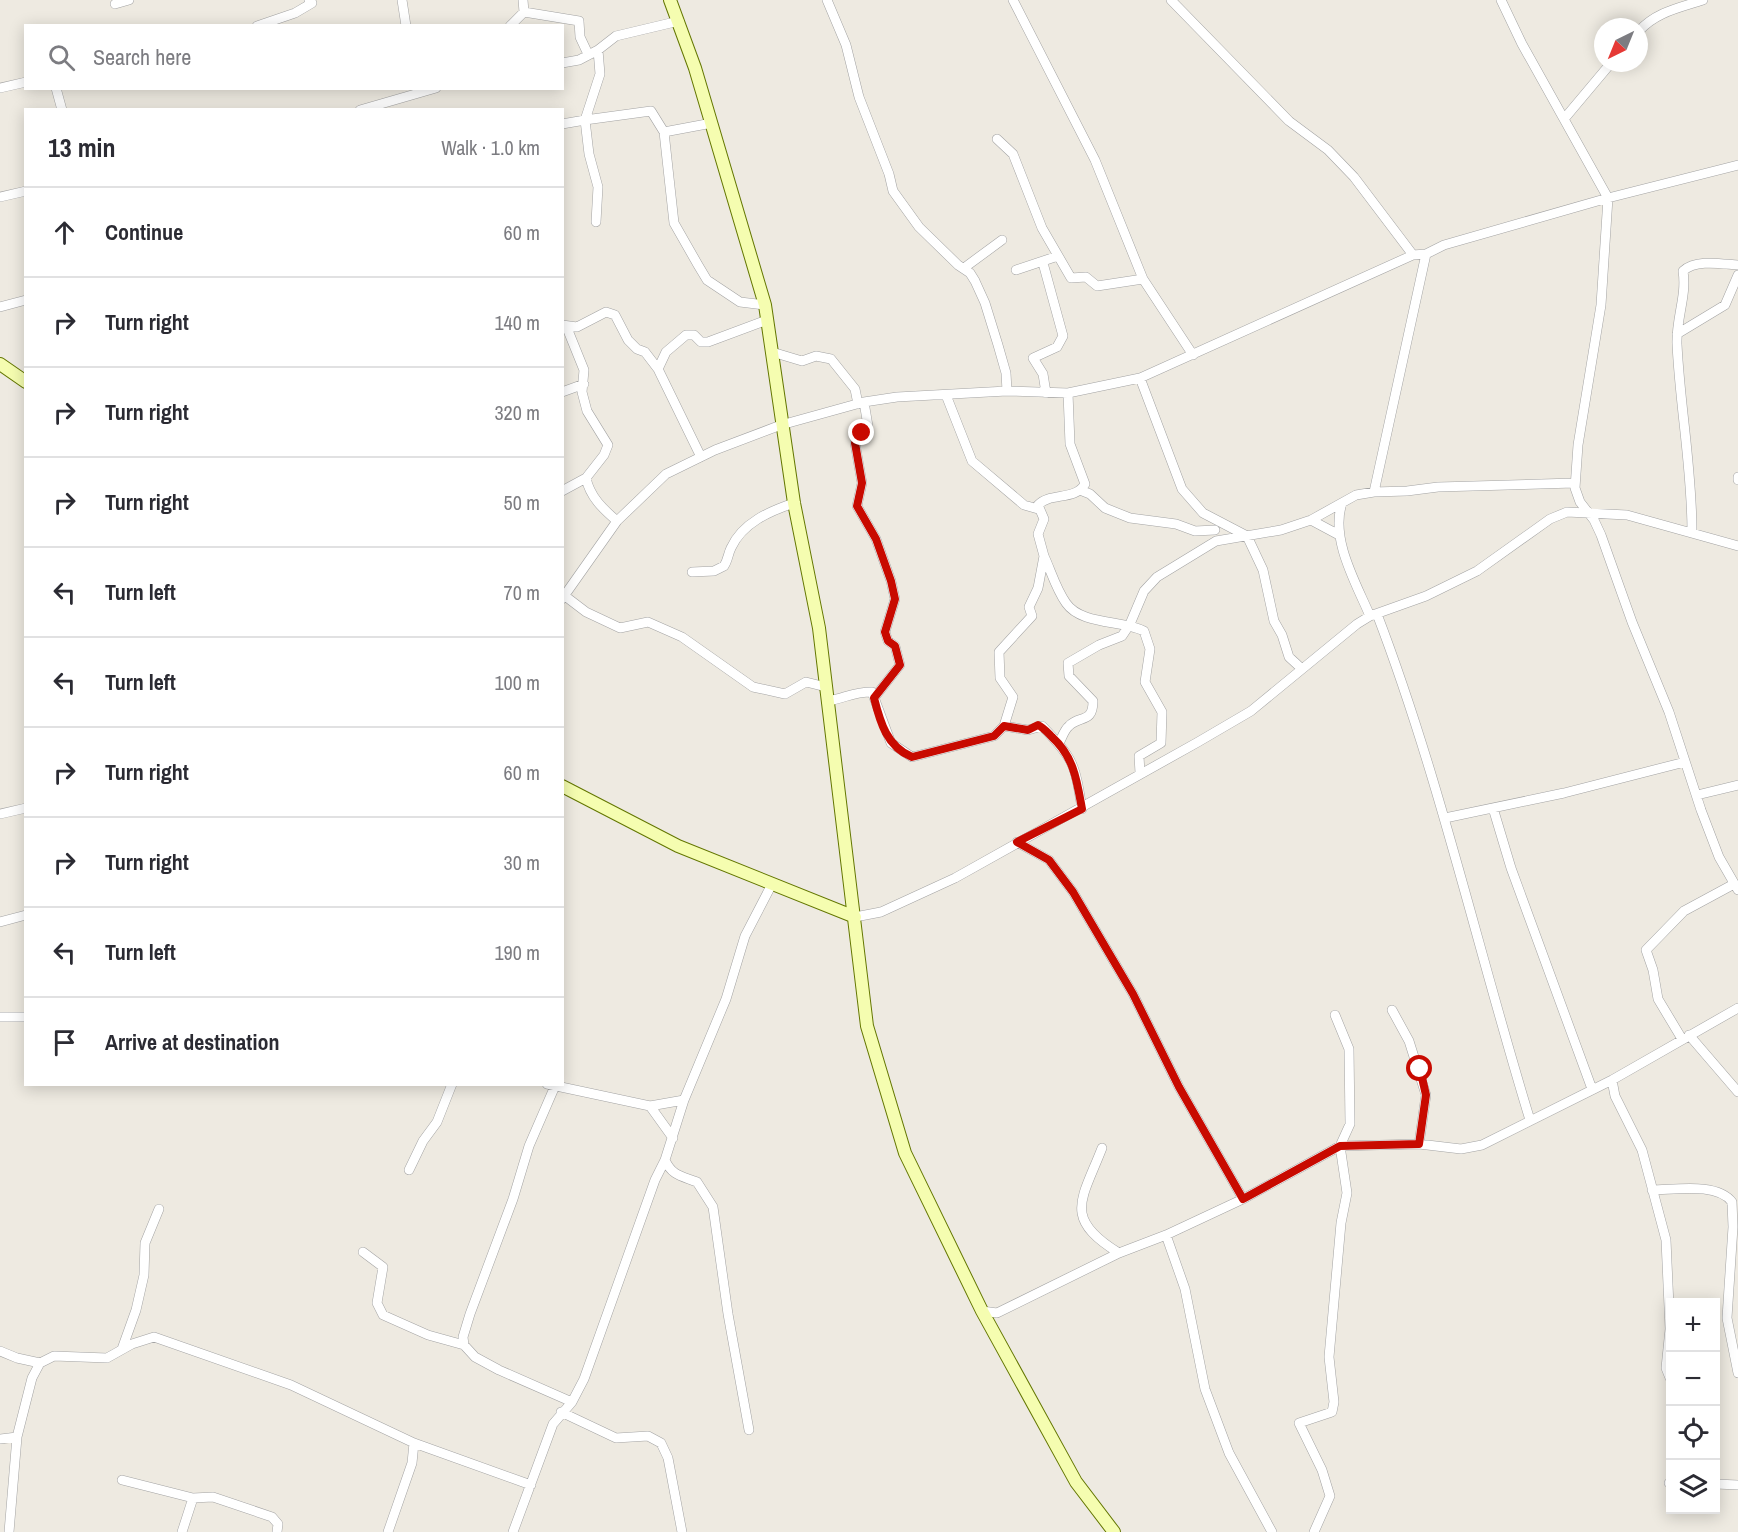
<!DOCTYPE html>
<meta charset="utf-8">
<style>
:root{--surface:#fff;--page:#f2f2f3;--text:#2b2b33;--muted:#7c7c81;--line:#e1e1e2}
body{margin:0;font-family:"Archivo Narrow",sans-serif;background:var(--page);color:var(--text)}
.controls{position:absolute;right:18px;bottom:18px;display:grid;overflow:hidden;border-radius:0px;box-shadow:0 3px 15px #0003}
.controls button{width:54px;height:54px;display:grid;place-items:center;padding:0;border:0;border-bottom:2px solid var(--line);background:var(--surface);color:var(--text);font:30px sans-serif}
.compass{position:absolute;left:1594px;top:18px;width:54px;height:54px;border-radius:50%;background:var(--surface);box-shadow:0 3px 15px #0003;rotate:223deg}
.stop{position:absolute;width:18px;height:18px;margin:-14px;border:4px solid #c80a00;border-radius:50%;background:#fff}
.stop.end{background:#c80a00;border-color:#fff;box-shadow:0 2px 6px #0008}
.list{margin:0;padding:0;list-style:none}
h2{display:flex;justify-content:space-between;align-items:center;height:78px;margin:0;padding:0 24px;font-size:26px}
h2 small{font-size:20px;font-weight:400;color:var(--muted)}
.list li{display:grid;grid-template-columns:39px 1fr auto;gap:18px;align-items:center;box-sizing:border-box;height:90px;padding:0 24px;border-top:2px solid var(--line)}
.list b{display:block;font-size:22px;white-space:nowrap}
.list em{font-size:20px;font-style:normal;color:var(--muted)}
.icon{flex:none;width:33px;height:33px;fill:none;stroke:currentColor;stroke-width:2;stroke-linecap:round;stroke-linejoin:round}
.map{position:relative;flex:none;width:1738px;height:1532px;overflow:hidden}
.search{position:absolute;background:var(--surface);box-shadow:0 3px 15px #0003;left:24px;top:24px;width:540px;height:66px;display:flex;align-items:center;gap:15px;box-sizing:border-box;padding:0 21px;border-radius:0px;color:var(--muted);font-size:22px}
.panel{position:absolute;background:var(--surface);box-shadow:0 3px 15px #0003;left:24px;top:108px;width:540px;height:978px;border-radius:0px}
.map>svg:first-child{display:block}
</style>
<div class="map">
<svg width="1738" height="1532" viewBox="0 0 1738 1532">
<rect width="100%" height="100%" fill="#eeeae1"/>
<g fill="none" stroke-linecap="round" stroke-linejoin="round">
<g stroke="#a3a3a3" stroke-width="10">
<path id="street" d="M402,0L406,26
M523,0L524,12
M827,0L846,45L859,97L889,174L893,191L919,227L958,265L970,273L975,281L985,303L998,345L1006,373L1007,391
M1013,0L1095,160L1143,279L1193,355
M1171,0L1289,121L1328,150L1354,177L1413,255
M1501,0L1522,44L1608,198L1601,305L1578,445L1575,488L1580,502L1594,520L1601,535L1632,622L1669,712L1701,810L1719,857L1738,890
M115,4L129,0
M257,26L295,13L312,3L309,0
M510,26L524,12L579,21L580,37L588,54
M1639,31C1656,12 1679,8 1703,0
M562,63L579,60L598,50L616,36L679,21
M0,88L26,82
M56,88L62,110
M360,110L436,88
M1564,119L1611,63
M562,124L585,120L600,74L598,50
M664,132L674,223L698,265L707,280L740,302L765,305
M997,139L1013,154L1042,228L1071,278L1086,277L1097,286L1143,279
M0,197L26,191
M596,222L598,187L589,154L585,120L651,111L664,132L712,123
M1043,263L1063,336L1057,347L1033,358L1043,374L1046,393
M964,268L1002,240
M1016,270L1058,256
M0,307L26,300
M562,325L577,327L606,312L615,315L628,340L637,349L645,352L658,369L701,457
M1677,334L1725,305L1738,275
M772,352L802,361L816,356L831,359L855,389L858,404
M658,369L666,352L686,335H694L701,342H708L767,320
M1140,378L1182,489L1203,513L1247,536L1263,570L1274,621L1282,635L1289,657L1302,669
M562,392L584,384
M946,395L972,461L1024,505L1038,509
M864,402L868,426L857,437L855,443L862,483L857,506L876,539L891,581L895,599L885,632L888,641L895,646L900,665L874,698
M1738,477V480
M586,478C590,497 603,509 617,521
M1080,490L1090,494L1105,508L1130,518L1176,524L1195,531L1215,530
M562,491L586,478L604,455L608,445L587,411L582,392L584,370L567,328
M1374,492L1426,254
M1342,503C1330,539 1356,583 1370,616
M1311,520L1339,535
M1692,532C1692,468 1680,407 1677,344C1676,318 1687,296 1683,271C1696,259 1722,264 1738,265
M1044,556C1051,571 1056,589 1066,603C1081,625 1122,620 1144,631L1150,649L1145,682L1162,712L1161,743L1139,756L1140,773
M692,572L714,571L724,566C728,560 728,554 731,548C742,523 770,511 794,503
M565,596L586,612L620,628L648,622L682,637L753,687L785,694L806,682L826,687
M562,599L617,521L666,474L715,450L781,425L864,402L897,397L1007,391L1068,393L1140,378L1413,255L1426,254L1444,245L1608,198L1738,165
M1377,614C1440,779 1478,951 1530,1120
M828,701C846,698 852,692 872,692L891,743L912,757L994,736L1004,726L1028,730L1042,726C1074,759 1075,764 1082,809
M1004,726L1013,697L1000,678L999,652L1032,616L1029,607L1038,588L1044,556L1038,534L1044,519L1038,505C1050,492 1075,501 1085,484L1070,444L1068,393
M1059,743C1062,738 1064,730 1069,726C1079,715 1093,724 1093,701L1069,676L1068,663L1099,645L1122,636L1130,624L1144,591L1157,577L1216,541L1281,530L1311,520L1356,495L1374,492L1407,491L1438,487L1574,483
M1697,795L1738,785
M1493,808L1511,868L1592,1089
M0,814L26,808
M1445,818L1564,793L1685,762
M1017,842L1049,860L1073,892L1133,994L1179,1087L1243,1199
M855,917L881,912L955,878L1198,742L1251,711L1357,624L1370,616L1426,596L1477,571L1550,519L1567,512L1627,515L1738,546
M0,922L26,915
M1392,1010L1409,1041L1426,1095L1419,1144
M0,1017H26
M1689,1035L1738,1092
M1682,1039L1658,999L1653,970L1646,950L1684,911L1734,884
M1612,1080L1615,1096L1642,1150L1666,1240L1670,1329L1666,1368L1670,1378
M547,1084L650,1106L673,1138
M650,1106L684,1100
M1102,1148C1082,1200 1062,1218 1119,1253
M665,1160C672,1176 682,1176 697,1182L713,1207L728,1314L749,1430
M409,1170L423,1141L437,1122L452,1084
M1652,1190C1674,1190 1717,1182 1732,1202L1733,1227L1727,1318L1738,1373
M1166,1235L1185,1289L1205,1389L1229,1453L1272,1532
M363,1252L383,1267L377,1303L383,1315L428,1335L464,1345L475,1357L499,1370L572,1402
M982,1311L997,1313L1119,1253L1166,1235L1243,1199L1340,1146L1419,1144L1461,1149L1482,1145L1612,1080L1738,1008
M464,1345L463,1337L470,1314L513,1199L529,1146L555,1086
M122,1349L136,1310L144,1275L145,1243L159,1209
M0,1351L17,1358L40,1363
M561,1412L616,1438L648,1436L661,1443L668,1458L682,1532
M0,1439L17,1437
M122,1480L193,1498
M1669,1483H1670
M1716,1484L1738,1485
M9,1532L17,1437L32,1378L40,1363L54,1356L107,1358L132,1344L154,1337L291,1385L414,1443L531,1485
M182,1532L193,1498L213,1497L272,1517L278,1524L277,1532
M388,1532L412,1463L414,1443
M513,1532L553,1424L572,1402L584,1379L655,1180L665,1160L684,1100L726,999L745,936L772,884
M1314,1532L1330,1496L1322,1470L1299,1423L1332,1412L1334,1402L1329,1357L1341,1223L1347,1193L1340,1146L1350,1124L1349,1049L1335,1015"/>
</g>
<g stroke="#637600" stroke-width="14">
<path id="secondary" d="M670,0L695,68L765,305L794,503L819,628L867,1026L905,1153L982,1311L1076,1482L1114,1532
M0,364L26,382
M562,786L678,846L855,917"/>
</g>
<use href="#street" stroke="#fff" stroke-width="9"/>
<use href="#secondary" stroke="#f5fdb0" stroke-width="12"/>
</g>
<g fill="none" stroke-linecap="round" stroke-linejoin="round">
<path stroke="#c80a00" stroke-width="8" d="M862,433L855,443L862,483L857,506L876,539L891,581L895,599L885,632L888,641L895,646L900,665L874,698C880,722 887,747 912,757L994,736L1004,726L1028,730L1038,725C1044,728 1048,733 1052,737C1074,757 1077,781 1082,809L1017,842L1049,860L1073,892L1133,994L1179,1087L1243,1199L1340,1146L1419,1144L1426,1095L1420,1069"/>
</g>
</svg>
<div class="controls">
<button>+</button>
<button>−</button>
<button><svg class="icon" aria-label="locate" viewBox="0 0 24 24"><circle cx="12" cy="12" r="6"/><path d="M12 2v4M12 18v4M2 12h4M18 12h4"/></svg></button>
<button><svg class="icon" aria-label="layers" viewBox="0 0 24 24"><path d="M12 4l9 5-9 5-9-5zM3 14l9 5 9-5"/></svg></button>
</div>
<svg class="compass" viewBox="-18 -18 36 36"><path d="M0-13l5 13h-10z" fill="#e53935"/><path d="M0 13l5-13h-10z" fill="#7c7c81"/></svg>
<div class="stop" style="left:1420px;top:1069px"></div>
<div class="stop end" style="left:862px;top:433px"></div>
<div class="search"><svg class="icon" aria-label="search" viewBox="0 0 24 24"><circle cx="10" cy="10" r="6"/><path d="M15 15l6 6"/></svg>Search here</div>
<section class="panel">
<h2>13 min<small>Walk · 1.0 km</small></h2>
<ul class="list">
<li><svg class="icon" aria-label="ahead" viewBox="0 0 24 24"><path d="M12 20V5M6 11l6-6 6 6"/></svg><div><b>Continue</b></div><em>60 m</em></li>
<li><svg class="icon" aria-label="right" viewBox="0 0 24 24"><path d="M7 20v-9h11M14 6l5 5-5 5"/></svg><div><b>Turn right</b></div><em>140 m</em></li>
<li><svg class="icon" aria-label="right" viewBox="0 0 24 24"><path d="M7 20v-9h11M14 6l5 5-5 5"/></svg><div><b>Turn right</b></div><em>320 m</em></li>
<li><svg class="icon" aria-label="right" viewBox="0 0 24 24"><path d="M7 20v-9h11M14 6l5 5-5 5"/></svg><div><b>Turn right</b></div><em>50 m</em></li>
<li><svg class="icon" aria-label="left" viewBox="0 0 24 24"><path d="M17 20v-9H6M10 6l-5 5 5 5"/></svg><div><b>Turn left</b></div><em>70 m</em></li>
<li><svg class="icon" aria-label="left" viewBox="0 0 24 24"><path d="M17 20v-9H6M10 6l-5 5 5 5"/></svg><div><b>Turn left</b></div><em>100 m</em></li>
<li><svg class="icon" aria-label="right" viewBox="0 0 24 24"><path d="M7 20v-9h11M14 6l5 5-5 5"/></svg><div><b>Turn right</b></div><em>60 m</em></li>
<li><svg class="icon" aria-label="right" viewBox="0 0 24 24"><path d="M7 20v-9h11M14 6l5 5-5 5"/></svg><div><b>Turn right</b></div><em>30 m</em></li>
<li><svg class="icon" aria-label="left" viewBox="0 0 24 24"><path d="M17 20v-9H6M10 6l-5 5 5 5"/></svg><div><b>Turn left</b></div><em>190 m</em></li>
<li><svg class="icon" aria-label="arrive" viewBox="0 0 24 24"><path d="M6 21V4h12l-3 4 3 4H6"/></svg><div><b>Arrive at destination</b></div></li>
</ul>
</section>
</div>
